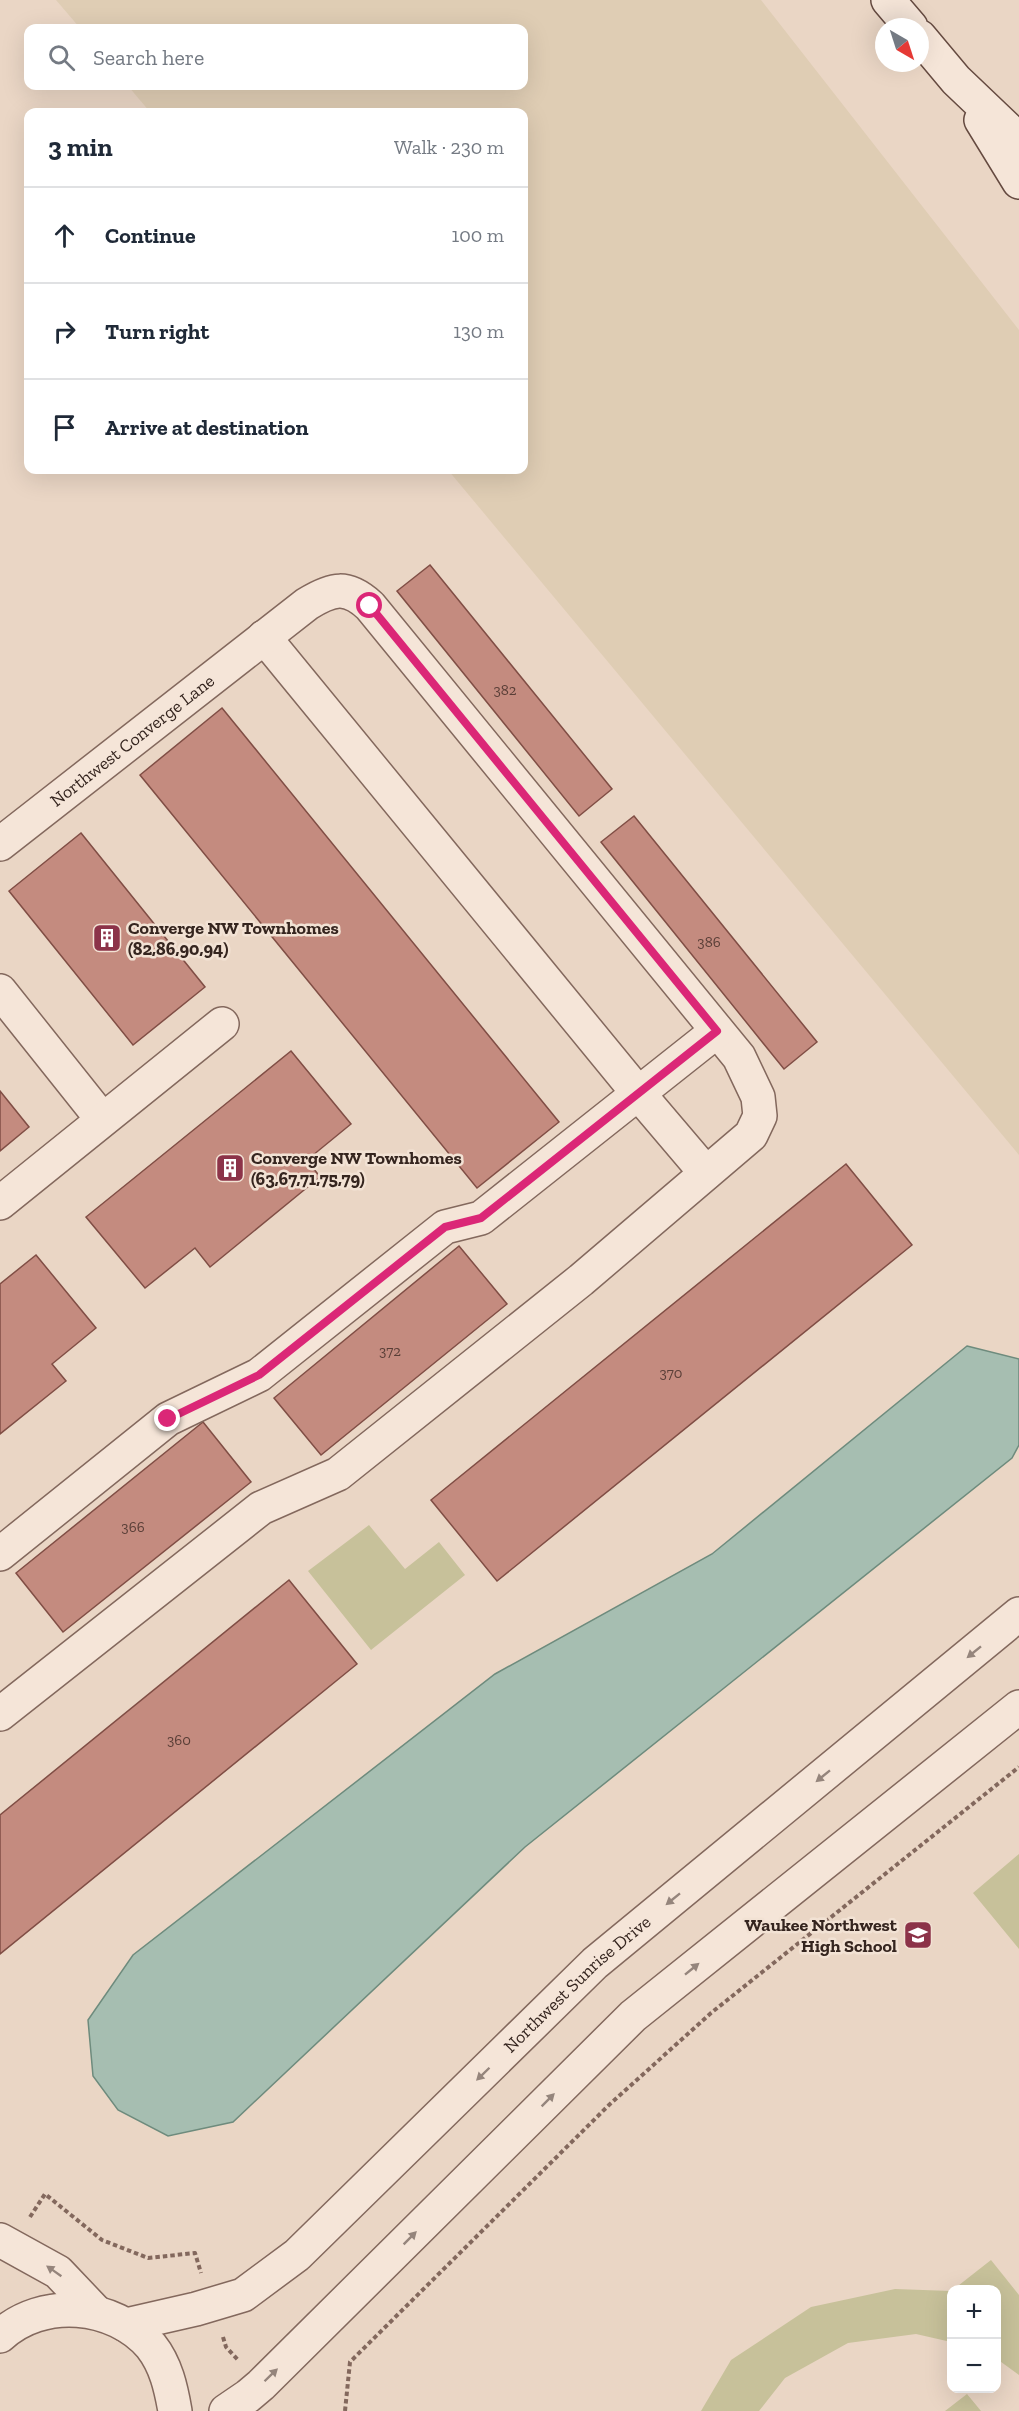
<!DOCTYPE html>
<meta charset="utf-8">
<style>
:root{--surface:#fff;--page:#f2f2f3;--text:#1f2937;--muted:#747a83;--line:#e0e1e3}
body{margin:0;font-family:"Zilla Slab",serif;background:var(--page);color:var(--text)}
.controls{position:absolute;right:18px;bottom:18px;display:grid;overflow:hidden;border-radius:12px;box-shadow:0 6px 24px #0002}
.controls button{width:54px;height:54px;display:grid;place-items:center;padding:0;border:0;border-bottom:2px solid var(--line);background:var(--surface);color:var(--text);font:30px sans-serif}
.compass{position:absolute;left:875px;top:18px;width:54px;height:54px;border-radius:50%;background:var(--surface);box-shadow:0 6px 24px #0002;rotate:141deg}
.stop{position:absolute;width:18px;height:18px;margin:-14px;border:4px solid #db2777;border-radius:50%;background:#fff}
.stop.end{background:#db2777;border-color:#fff;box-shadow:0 2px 6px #0008}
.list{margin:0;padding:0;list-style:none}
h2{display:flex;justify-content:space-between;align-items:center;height:78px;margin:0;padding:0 24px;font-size:26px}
h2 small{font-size:20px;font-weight:400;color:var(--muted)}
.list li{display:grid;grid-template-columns:39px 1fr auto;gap:18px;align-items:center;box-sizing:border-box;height:96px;padding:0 24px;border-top:2px solid var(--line)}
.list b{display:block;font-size:22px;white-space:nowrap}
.list em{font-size:20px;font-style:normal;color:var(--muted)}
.icon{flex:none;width:33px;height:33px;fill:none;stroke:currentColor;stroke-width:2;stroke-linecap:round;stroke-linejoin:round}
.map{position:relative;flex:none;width:1019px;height:2411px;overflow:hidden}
.search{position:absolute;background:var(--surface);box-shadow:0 6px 24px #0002;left:24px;top:24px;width:504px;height:66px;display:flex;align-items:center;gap:15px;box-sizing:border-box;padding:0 21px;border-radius:12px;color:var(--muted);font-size:22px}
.panel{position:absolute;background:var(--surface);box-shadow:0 6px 24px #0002;left:24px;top:108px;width:504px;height:366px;border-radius:12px}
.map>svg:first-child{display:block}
</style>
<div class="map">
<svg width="1019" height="2411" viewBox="0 0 1019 2411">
<rect width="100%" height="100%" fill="#ead6c5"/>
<path fill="#dfcdb4" d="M56,0H761L1019,330V1155L448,470H524V112H150L128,86H524V28H80Z"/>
<path fill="#c7c19a" d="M369,1525L405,1569L439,1542L465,1575L371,1650L308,1571Z
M1019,1854V1949L973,1893Z
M991,2260L1019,2295V2375L997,2359L996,2290L954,2289Z
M895,2289L951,2291V2342L916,2334L848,2343L785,2378L759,2411H701L731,2360L811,2307Z
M967,2394L981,2411H945Z"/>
<path fill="#a6beb1" stroke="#6e8b7d" stroke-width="1.5" d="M967,1346L1019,1359V1445L1012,1458L525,1847L233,2122L168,2136L118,2110L93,2076L88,2020L133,1955L495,1674L712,1554Z"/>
<path fill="#c48b7f" stroke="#804e45" stroke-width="1.5" d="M430,565L612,789L579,816L397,591Z
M222,708L559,1122L477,1188L140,775Z
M634,816L817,1042L784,1069L601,842Z
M81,833L205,987L133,1045L9,891Z
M291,1051L351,1124L307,1160L320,1177L210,1267L195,1248L145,1288L86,1217Z
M0,1091L29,1127L0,1151Z
M846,1164L912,1245L497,1581L431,1500Z
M459,1246L507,1304L321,1455L274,1398Z
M36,1255L96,1328L52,1364L66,1381L0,1434V1284Z
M203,1422L251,1482L63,1632L16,1573Z
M289,1580L357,1664L0,1954V1815Z"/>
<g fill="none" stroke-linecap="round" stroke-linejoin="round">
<g stroke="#83685d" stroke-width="36">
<g id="minor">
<path d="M264,637L638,1093L706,1173"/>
<path id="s1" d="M0,844L307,604C333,588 347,585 370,606L739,1057L758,1097L760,1116L751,1135L581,1280L338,1474L261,1508L0,1714"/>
<path d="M0,991L102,1119"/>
<path d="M0,1203L222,1024"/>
<path d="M0,1554L168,1419L259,1375L445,1227L481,1218L717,1031"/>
<path d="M0,2240L58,2272L96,2312"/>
</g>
</g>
<g stroke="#83685d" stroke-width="36">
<g id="tertiary">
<path id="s2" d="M126,2325L196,2309L243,2295L297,2255L595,1963L1019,1614"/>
<path d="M0,2336C42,2297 114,2303 151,2346C166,2365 171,2388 175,2411"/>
<path d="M226,2411L248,2396L261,2385L633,2016L1019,1707"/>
</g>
</g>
<g stroke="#654a40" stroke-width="36">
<path id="secondary" d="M888,0L911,27
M920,37L956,80L1019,140
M981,120L1019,182"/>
</g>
<path stroke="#83685d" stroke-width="4" stroke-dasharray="4.5 3" stroke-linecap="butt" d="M30,2217L45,2194L102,2240L148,2258L195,2253L201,2273
M223,2337L226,2347L238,2360
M345,2411L350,2362L609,2105L711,2013L1019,1767"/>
<use href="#minor" stroke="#f5e5d8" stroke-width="33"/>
<use href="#tertiary" stroke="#f5e5d8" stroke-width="33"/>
<use href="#secondary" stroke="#f5e5d8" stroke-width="33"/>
</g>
<defs><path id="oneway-solid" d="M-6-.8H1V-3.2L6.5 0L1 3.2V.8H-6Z" transform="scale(1.5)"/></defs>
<g fill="#95857c">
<use href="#oneway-solid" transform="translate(974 1652) rotate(141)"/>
<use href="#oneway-solid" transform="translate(823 1776) rotate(141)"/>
<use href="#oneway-solid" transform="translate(673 1899) rotate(141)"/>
<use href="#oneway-solid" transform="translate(692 1969) rotate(-39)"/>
<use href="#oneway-solid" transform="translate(483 2074) rotate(136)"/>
<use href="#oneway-solid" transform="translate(548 2100) rotate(-45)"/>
<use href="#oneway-solid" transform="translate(410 2238) rotate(-45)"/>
<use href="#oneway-solid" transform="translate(54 2271) rotate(-145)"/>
<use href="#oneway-solid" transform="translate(271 2375) rotate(-44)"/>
</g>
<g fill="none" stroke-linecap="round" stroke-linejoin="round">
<path stroke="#db2777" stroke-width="8" d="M168,1419L259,1375L445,1227L481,1218L717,1031L370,606"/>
</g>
<defs>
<g id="building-square" transform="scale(1.5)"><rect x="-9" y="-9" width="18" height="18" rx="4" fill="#8c3349" stroke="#f2e2d4"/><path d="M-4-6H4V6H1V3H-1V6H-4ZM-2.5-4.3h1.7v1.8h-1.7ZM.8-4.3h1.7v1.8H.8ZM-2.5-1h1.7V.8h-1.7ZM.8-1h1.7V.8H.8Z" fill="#fff"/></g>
<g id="school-square" transform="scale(1.5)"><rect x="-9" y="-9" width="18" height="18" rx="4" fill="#8c3349" stroke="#f2e2d4"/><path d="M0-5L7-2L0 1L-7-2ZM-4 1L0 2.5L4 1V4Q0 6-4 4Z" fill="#fff"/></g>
</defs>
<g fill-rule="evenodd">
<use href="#building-square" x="107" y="938"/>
<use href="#building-square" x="230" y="1168"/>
<use href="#school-square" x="918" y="1935"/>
</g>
<g text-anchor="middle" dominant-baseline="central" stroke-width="5" stroke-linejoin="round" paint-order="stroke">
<g font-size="15" fill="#593e37">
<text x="505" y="690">382</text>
<text x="709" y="942">386</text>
<text x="390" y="1351">372</text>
<text x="671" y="1373">370</text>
<text x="133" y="1527">366</text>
<text x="179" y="1740">360</text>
</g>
<g font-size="18" fill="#35251f" stroke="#f2e2d4">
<text stroke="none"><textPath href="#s1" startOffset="168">Northwest Converge Lane</textPath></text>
<text stroke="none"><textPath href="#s2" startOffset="578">Northwest Sunrise Drive</textPath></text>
</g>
<g font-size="18" font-weight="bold" fill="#35251f" stroke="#f2e2d4" text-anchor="start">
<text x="128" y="928">Converge NW Townhomes<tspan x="128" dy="21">(82,86,90,94)</tspan></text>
<text x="251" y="1158">Converge NW Townhomes<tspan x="251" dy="21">(63,67,71,75,79)</tspan></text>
<text x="897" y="1925" text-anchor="end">Waukee Northwest<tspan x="897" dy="21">High School</tspan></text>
</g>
</g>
</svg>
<div class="controls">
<button>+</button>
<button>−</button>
</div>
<svg class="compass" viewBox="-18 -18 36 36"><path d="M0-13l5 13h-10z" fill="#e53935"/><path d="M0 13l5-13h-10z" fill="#747a83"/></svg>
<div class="stop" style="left:370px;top:606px"></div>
<div class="stop end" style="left:168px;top:1419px"></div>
<div class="search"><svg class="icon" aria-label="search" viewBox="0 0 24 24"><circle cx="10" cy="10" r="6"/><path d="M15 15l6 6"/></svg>Search here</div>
<section class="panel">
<h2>3 min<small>Walk · 230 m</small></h2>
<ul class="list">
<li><svg class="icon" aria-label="ahead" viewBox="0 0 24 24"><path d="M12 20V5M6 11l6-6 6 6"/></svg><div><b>Continue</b></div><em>100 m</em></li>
<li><svg class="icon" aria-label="right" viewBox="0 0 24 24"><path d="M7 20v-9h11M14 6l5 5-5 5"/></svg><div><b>Turn right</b></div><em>130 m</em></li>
<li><svg class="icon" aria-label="arrive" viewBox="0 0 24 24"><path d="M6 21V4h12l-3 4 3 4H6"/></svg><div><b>Arrive at destination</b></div></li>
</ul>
</section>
</div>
